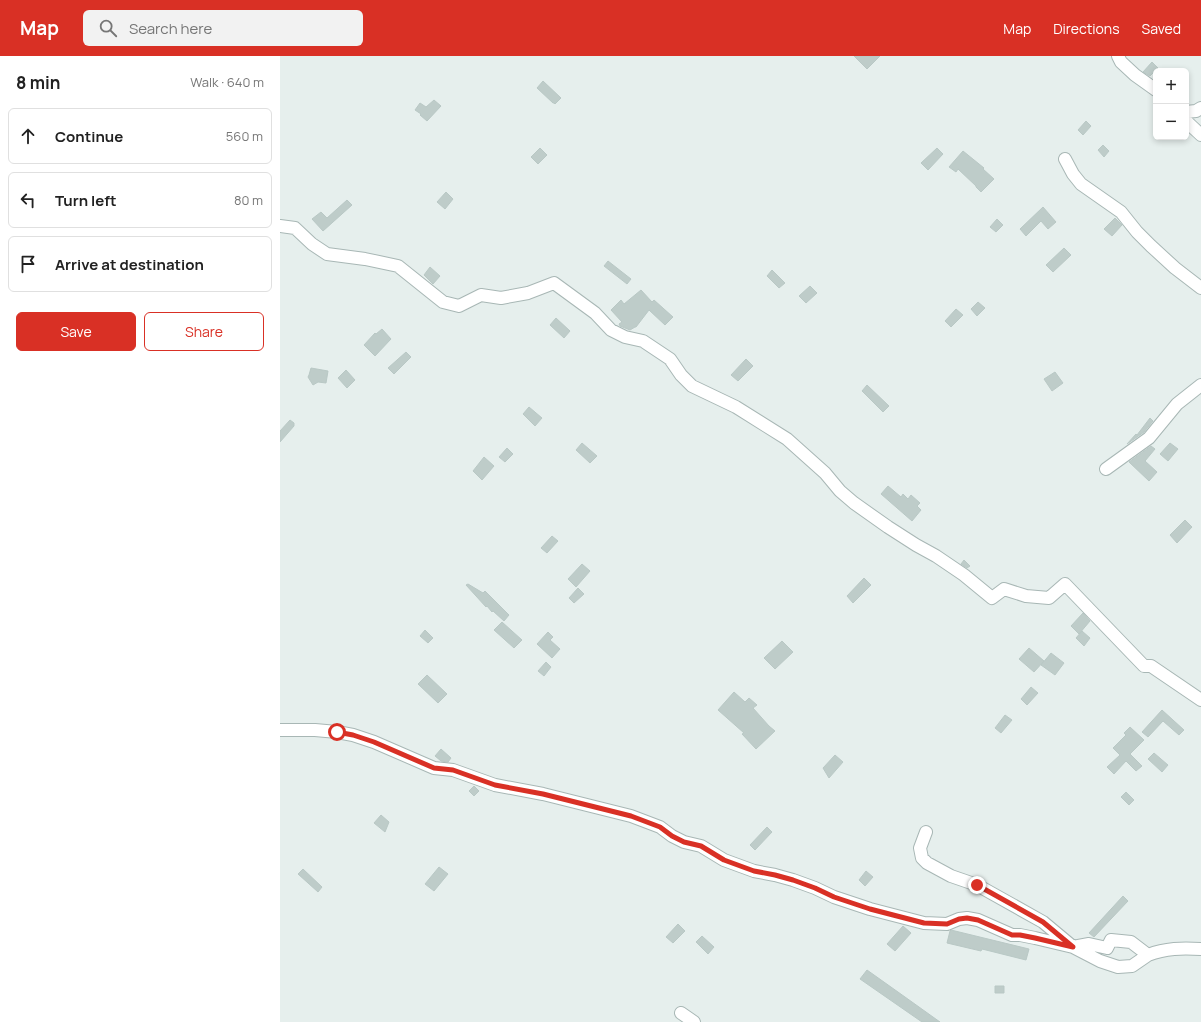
<!DOCTYPE html>
<meta charset="utf-8">
<style>
:root{--surface:#fff;--page:#f2f2f2;--text:#222;--muted:#767676;--line:#e0e0e0;--accent:#d93025}
body{margin:0;font-family:Manrope,sans-serif;background:var(--page);color:var(--text)}
.controls{position:absolute;right:12px;top:12px;display:grid;overflow:hidden;border-radius:6px;box-shadow:0 2px 6px #0003}
.controls button{width:36px;height:36px;display:grid;place-items:center;padding:0;border:0;border-bottom:1px solid var(--line);background:var(--surface);color:var(--text);font:20px sans-serif}
.stop{position:absolute;width:12px;height:12px;margin:-9px;border:3px solid #d93025;border-radius:50%;background:#fff}
.stop.end{background:#d93025;border-color:#fff;box-shadow:0 1px 4px #0008}
.list{margin:0;padding:0;list-style:none}
h2{display:flex;justify-content:space-between;align-items:center;height:52px;margin:0;padding:0 16px;font-size:17px}
h2 small{font-size:13px;font-weight:400;color:var(--muted)}
.list li{display:grid;grid-template-columns:26px 1fr auto;gap:12px;align-items:center;box-sizing:border-box;height:56px;margin:0 8px 8px;padding:0 8px;border:1px solid var(--line);border-radius:6px}
.list b{display:block;font-size:15px;white-space:nowrap}
.list em{font-size:13px;font-style:normal;color:var(--muted)}
.actions{display:flex;gap:8px;padding:12px 16px}
.actions a{flex:1;padding:9px 0;border:1px solid var(--accent);border-radius:6px;text-align:center;font-size:14px;color:var(--accent)}
.actions .main{background:var(--accent);color:#fff}
.icon{flex:none;width:22px;height:22px;fill:none;stroke:currentColor;stroke-width:2;stroke-linecap:round;stroke-linejoin:round}
.map{position:relative;flex:none;width:921px;height:966px;overflow:hidden}
header{display:flex;align-items:center;gap:24px;box-sizing:border-box;height:56px;padding:0 20px;background:var(--accent);color:#fff}
header strong{font-size:19px}
nav{display:flex;gap:22px;margin-inline-start:auto;font-size:14px}
.search{width:280px;height:36px;background:var(--page);display:flex;align-items:center;gap:10px;box-sizing:border-box;padding:0 14px;border-radius:6px;color:var(--muted);font-size:15px}
main{display:flex}
aside{flex:1;background:var(--surface)}
.map>svg:first-child{display:block}
</style>
<header>
<strong>Map</strong>
<div class="search"><svg class="icon" aria-label="search" viewBox="0 0 24 24"><circle cx="10" cy="10" r="6"/><path d="M15 15l6 6"/></svg>Search here</div>
<nav><a>Map</a><a>Directions</a><a>Saved</a></nav>
</header>
<main>
<aside>
<h2>8 min<small>Walk · 640 m</small></h2>
<ul class="list">
<li><svg class="icon" aria-label="ahead" viewBox="0 0 24 24"><path d="M12 20V5M6 11l6-6 6 6"/></svg><div><b>Continue</b></div><em>560 m</em></li>
<li><svg class="icon" aria-label="left" viewBox="0 0 24 24"><path d="M17 20v-9H6M10 6l-5 5 5 5"/></svg><div><b>Turn left</b></div><em>80 m</em></li>
<li><svg class="icon" aria-label="arrive" viewBox="0 0 24 24"><path d="M6 21V4h12l-3 4 3 4H6"/></svg><div><b>Arrive at destination</b></div></li>
</ul>
<div class="actions"><a class="main">Save</a><a>Share</a></div>
</aside>
<div class="map">
<svg width="921" height="966" viewBox="0 0 921 966">
<rect width="100%" height="100%" fill="#e6efed"/>
<path fill="#beccc9" stroke="#b9c8c5" d="M574,0H600L587,13Z
M872,6L878,12L870,20L863,16Z
M263,25L281,42L275,48L274,47H273L257,32Z
M154,44L161,50L147,65L140,59L141,58L135,54L140,47L146,51Z
M806,65L811,70L803,79L798,74Z
M823,89L829,95L824,101L818,94Z
M260,92L267,99L258,108L251,101Z
M657,92L663,98L648,114L641,107Z
M683,95L704,112L703,113L714,123L701,136L696,131V130L678,113L676,116L669,111Z
M166,136L173,143L165,153L157,146Z
M67,144L72,149L43,175L32,163L41,156L47,162Z
M763,151L776,166L768,173L761,165L746,180L740,173Z
M835,162L842,169L832,180L824,173Z
M717,163L723,169L716,176L710,171Z
M784,192L791,199L773,216L766,209Z
M328,205L351,223L347,228L324,210Z
M150,211L160,220L153,228L144,219Z
M492,214L505,227L499,232L487,220Z
M530,230L537,237L526,247L519,240Z
M361,234L372,246L374,244L393,261L385,269L369,254L356,271H355L350,274L340,270L339,268L342,266L331,254L341,244L344,248Z
M698,246L705,252L697,260L691,253Z
M676,253L683,259L671,271L665,265Z
M276,262L290,275L284,282L270,269Z
M102,273L111,283L95,300L84,289L95,277L96,278Z
M126,296L131,301L114,318L108,312Z
M466,303L473,310L458,325L451,319Z
M31,312L48,315L46,327L38,326L33,329L28,321L29,319Z
M66,314L75,324L67,332L58,322Z
M775,316L783,327L772,335L764,323Z
M587,329L609,350L603,356L582,335Z
M249,351L262,362L255,370L243,358Z
M870,362L873,365L864,376L847,388L856,378L857,379Z
M10,364L14,367V370L0,386V375Z
M302,387L317,400L310,407L296,394Z
M890,387L898,393L888,405L880,398Z
M871,390L875,393L865,405L877,416L869,425L849,406Z
M227,392L233,398L225,406L219,401Z
M204,401L214,410L202,424L193,415Z
M608,430L621,441L623,438L628,443L631,439L640,447L637,450L641,454L632,465L601,438Z
M905,464L912,471L897,487L890,479Z
M272,480L278,485L267,497L261,492Z
M684,504L690,510L687,512L681,508Z
M302,508L310,515L296,531L288,523Z
M584,522L591,529L573,547L567,540Z
M188,528L203,537L205,535L229,559L224,565L213,555L212,556L207,550L206,551L186,529Z
M298,532L304,538L294,547L289,542Z
M803,557L810,565L799,578L791,570Z
M222,566L242,584L234,592L214,574Z
M145,574L153,582L148,587L140,580Z
M802,575L810,582L804,590L796,582Z
M268,576L273,581L270,584L280,593L272,602L257,588Z
M502,585L513,596L495,613L484,602Z
M749,592L764,605L754,616L739,603Z
M771,597L784,607L775,619L761,609Z
M266,606L271,611L264,620L258,615Z
M147,619L167,638L158,647L138,628Z
M751,631L758,637L747,649L741,643Z
M454,636L465,646L469,642L477,649L473,652L489,670L495,675L476,693L462,678L464,677L438,654Z
M882,654L904,674L899,679L883,665L868,681L862,676Z
M725,659L732,664L721,677L715,672Z
M850,671L864,684L850,698L862,710L856,715L846,705L834,718L827,711L840,699L833,692L846,679L844,677Z
M161,693L171,702L168,706L161,705L155,700Z
M874,697L888,709L882,716L868,703Z
M555,699L563,706L549,722L543,712Z
M194,730L199,735L194,740L189,735Z
M846,736L854,744L849,749L841,741Z
M101,759L109,766L105,776L94,767Z
M487,771L492,776L475,794L470,789Z
M159,811L168,818L154,835L145,828Z
M23,813L42,831L38,836L18,818Z
M586,815L593,821L585,830L579,824Z
M843,840L848,845L814,881L809,877Z
M398,868L405,875L393,887L386,881Z
M623,870L631,877L615,895L607,888Z
M671,874L749,893L746,904L702,893L701,895L667,887L670,875Z
M422,880L434,891L428,898L416,886Z
M587,914L625,941L660,966H642L580,923Z
M715,930H724V937H715Z"/>
<g fill="none" stroke-linecap="round" stroke-linejoin="round">
<g stroke="#a8b7b5" stroke-width="14">
<path id="minor" d="M838,0L841,6L855,19L876,34
M906,56L916,55L921,52
M906,65L921,79
M785,103L793,118L801,128L841,156L857,176L871,190L895,212L921,232
M0,170L15,172L32,188L47,198L85,203L118,210L163,246L179,250L201,239L221,242L248,237L274,227L315,257L331,274L345,281L363,285L390,303L401,319L412,330L456,351L507,383L545,417L560,435L574,447L608,471L636,489L656,500L684,519L712,542L724,533L746,540L769,542L785,528L864,610H871L921,644
M826,413L869,382L897,348L921,329
M0,674H35L57,676L73,679L94,686L154,712L173,714L215,729L263,738L351,760L380,771L392,780L404,786L421,790L444,804L474,815L495,819L513,824L535,832L554,841L590,853L644,867L667,868L679,863L687,862L698,864L732,879H740L755,882L793,891L809,888L827,892L831,884L851,886L868,899C886,892 902,892 921,893
M646,776L640,792L642,802L647,807L671,820L697,829L763,866L793,891L820,905L838,911L852,910L868,899
M401,957L414,966"/>
</g>
<use href="#minor" stroke="#fff" stroke-width="12"/>
</g>
<g fill="none" stroke-linecap="round" stroke-linejoin="round">
<path stroke="#d93025" stroke-width="5" d="M57,676L73,679L94,686L154,712L173,714L215,729L263,738L351,760L380,771L392,780L404,786L421,790L444,804L474,815L495,819L513,824L535,832L554,841L590,853L644,867L667,868L679,863L687,862L698,864L732,879H740L755,882L793,891L763,866L697,829"/>
</g>
</svg>
<div class="controls">
<button>+</button>
<button>−</button>
</div>
<div class="stop" style="left:57px;top:676px"></div>
<div class="stop end" style="left:697px;top:829px"></div>
</div>
</main>
